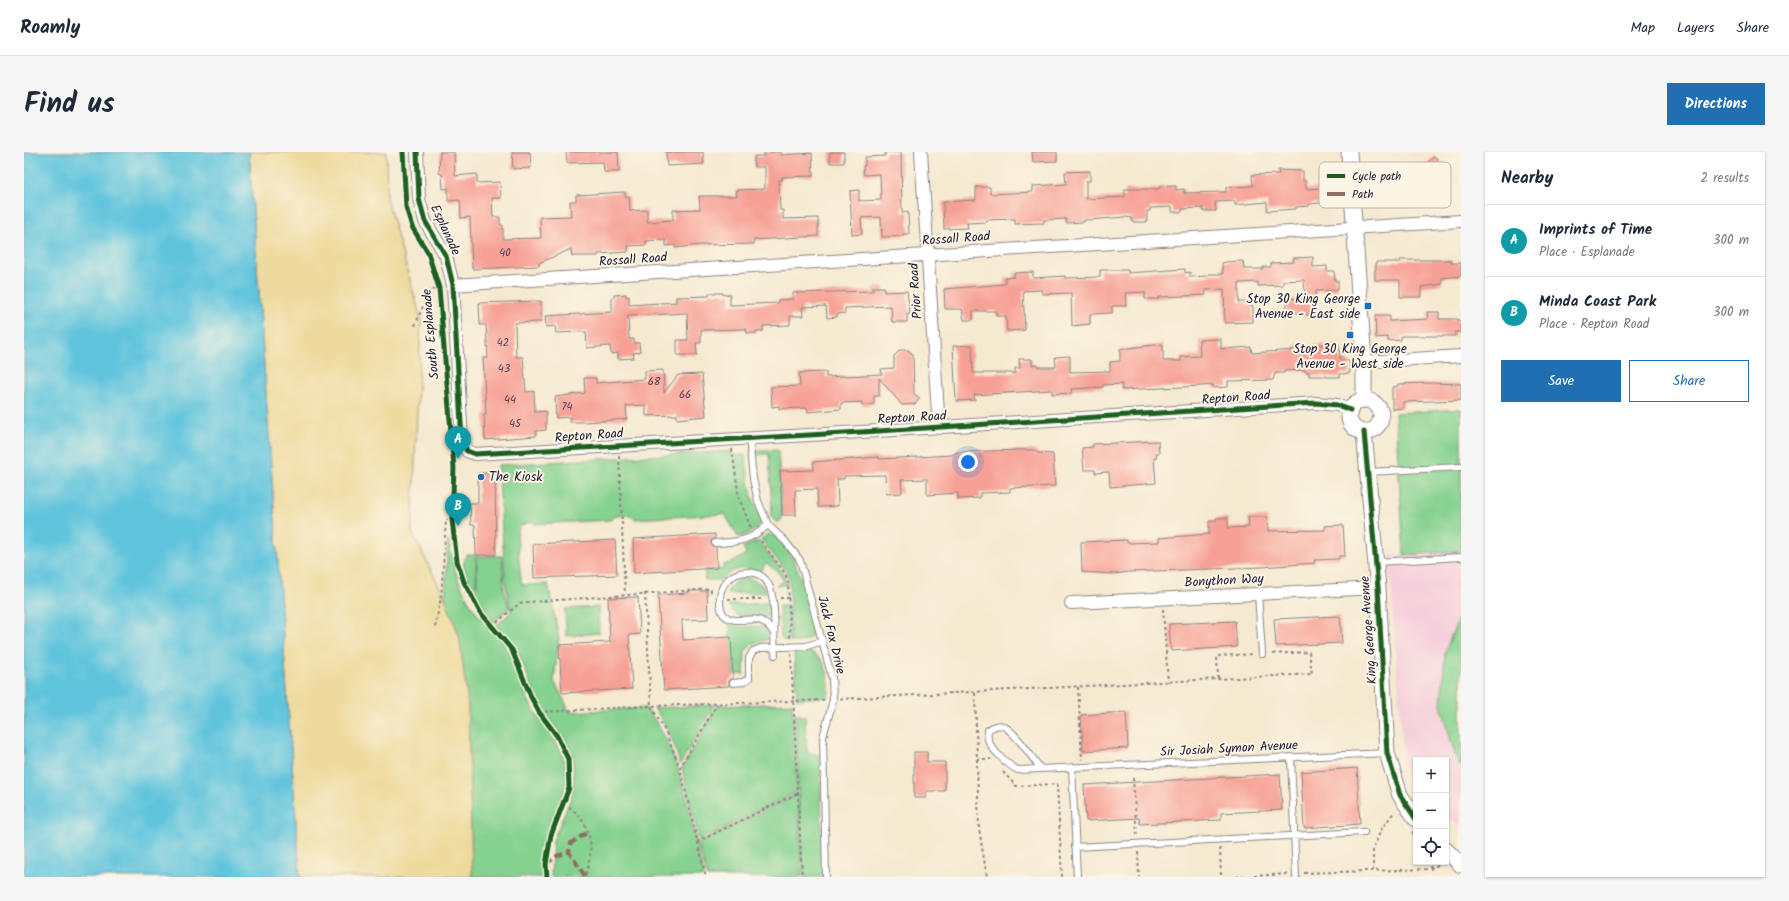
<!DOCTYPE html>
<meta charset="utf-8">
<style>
:root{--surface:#fff;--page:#f6f6f7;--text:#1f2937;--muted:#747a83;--line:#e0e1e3;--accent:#1f6fb2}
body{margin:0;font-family:Kalam,sans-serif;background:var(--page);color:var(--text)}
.controls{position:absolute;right:12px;bottom:12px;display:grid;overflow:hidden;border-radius:0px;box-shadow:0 1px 3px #0004}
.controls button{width:36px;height:36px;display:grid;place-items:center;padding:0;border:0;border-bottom:1px solid var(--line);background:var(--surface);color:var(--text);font:20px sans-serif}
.you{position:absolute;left:944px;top:310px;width:14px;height:14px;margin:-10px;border:3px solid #fff;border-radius:50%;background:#1a73e8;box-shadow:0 0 0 6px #1a73e833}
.badge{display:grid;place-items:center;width:26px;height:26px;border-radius:50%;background:var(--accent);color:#fff;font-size:13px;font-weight:700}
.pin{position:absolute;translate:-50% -33px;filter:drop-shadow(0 1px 2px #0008)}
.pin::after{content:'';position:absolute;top:21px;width:14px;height:12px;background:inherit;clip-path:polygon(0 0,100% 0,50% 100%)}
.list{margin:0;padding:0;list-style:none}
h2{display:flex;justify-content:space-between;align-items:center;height:52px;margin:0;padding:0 16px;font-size:17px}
h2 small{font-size:13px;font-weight:400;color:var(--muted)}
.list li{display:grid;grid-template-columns:26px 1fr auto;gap:12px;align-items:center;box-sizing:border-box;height:72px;padding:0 16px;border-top:1px solid var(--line)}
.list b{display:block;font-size:15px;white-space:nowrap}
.list p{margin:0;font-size:13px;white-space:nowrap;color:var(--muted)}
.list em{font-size:13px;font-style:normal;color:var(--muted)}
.actions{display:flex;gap:8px;padding:12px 16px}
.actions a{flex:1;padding:9px 0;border:1px solid var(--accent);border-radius:0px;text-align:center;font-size:14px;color:var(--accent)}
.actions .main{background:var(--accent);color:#fff}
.icon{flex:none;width:22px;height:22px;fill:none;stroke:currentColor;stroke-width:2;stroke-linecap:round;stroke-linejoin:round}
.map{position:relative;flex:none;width:1437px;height:725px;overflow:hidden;border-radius:0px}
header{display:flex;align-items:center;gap:24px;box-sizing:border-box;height:56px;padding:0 20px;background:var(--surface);border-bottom:1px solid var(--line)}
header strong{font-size:19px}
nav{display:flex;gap:22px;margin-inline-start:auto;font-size:14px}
.intro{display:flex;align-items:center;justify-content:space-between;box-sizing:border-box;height:96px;padding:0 24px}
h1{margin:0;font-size:28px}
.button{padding:10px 18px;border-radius:0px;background:var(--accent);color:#fff;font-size:14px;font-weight:700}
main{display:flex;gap:24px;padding:0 24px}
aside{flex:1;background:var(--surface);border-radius:0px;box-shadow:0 1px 3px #0004}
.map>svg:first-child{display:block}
</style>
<header>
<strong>Roamly</strong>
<nav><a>Map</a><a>Layers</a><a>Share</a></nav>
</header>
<div class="intro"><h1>Find us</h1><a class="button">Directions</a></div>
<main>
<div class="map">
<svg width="1437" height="725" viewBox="0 0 1437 725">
<rect width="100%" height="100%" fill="#fcf5e5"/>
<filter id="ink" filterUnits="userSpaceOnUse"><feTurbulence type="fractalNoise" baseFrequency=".025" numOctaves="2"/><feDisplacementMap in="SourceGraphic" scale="8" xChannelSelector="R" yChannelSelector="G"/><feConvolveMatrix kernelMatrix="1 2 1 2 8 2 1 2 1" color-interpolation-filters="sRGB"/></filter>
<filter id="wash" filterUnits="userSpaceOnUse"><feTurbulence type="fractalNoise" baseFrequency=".012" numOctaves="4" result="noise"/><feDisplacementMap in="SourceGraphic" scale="16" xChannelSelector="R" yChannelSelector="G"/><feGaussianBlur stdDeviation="0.9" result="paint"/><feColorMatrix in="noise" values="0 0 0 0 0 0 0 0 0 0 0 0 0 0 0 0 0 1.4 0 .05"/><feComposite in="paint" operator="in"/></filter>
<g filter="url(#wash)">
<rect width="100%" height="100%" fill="#f5e9d0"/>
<path fill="#f5cfdb" d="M1437,399V674L1422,665V608H1392V646L1380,616L1365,404Z"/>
<path fill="#85d18f" stroke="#547a65" d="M1437,257V399L1380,403L1371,261Z
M754,298L758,367L753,371L746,363L748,359L745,302L731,303V299Z
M707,299V303H721L728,345L738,369C732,379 724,383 714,385L701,362L610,367L606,363L592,364L586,368L511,372L508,369L496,374L493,382L497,430L499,433L524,432L535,486L530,529L546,560L622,556C660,603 666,668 680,725H527L529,688L547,646L550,630L549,610L544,592L522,563L511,543L494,500L472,474L487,460L481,427L474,313Z
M744,382C772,388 785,452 789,476C788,489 778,490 767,490L765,426L762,419L737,387Z
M424,387C429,413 437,442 454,463C462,474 475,482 482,494C494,512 496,535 507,553C520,575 540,593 542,619C544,645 527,668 520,692C517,702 518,714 518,725H448L444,554L435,484L421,446Z
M735,389L759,421L763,433L752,434L760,429L753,419L742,411L737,419L721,416L708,419L697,428H681V418L699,417V413L709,410L722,402L719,395Z
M442,403H452V432L448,438L439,414Z
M453,404H478L480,436L485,456L469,470L449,439L453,435Z
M720,426C731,427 737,430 743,440L703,442C706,432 711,429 720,426Z
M745,451L746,462L740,466L734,464L712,463L704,453Z
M755,454H764L766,490L759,488L757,484Z
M574,455L575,481L542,484L541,457Z
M1437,459V615L1431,603L1417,553L1421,500Z
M705,472L713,475L739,474L745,481L743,488L730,491L721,499L720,522L709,523Z
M786,500C803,505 807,529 804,545L773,547L770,501Z
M768,551L773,640L675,688L658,616L693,554Z
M690,553L656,613C651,591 643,574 630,556Z
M771,561L781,565L783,600L796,603L799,725H779Z
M774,642L777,725H683L674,691Z"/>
<path fill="#eeda9e" stroke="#887e6c" d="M225,0H362L363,48L397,167L388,380L421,446L435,484L444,554L448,725H276Z"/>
<path fill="#60c4dd" stroke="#41738c" d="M0,0H225L276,725H0Z"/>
<g id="blocks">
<path fill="#f7a196" d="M416,0H430L431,24L453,22V31L476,30L477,46H468L469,65H476V73H479V87L517,86L516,65L547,64L546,49H552V43L601,40V45H605L606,59L623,58V70L649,68V58L676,57L675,44H713L712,38L741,37V15H730V4H740V0H757V3L788,1L789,24L758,25V28H755L756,58H759V67L794,66V84L730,88V92L676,93L651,96V93L642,94V88L622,89V93L604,94V100L574,102V104H548L547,97L515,111V114L448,117L446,65L437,66L436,48L424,49V36L419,37L418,22L415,21Z
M488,0H506L507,16L489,17Z
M542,0H594L595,20H580L579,10L543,11Z
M642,0H679L680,12L643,14Z
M806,0H820V11H806Z
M861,0H877L878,61L884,60L885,82H879V84L858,85L857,65L837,66L838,82L828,83L826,39L835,38V49L857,48L856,22L840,23L839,14H841V5L861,4Z
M1008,0H1033V9L1009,10Z
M1410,4L1425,18L1421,23L1424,26L1421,30V42H1410L1393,27L1401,19L1398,17Z
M1254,18L1279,19V29H1282V37L1299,36V21L1311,20L1312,50L1285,52V54L1272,55V57L1243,59V50L1211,53V49L1191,50L1192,59H1179V56L1158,57V60H1148V55L1126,56V59H1123V70H1108V66L1101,65L1065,68H1060V70L1042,71V67L1020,68V71L991,72V67L963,68V70L943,71L944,76L920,77L919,50L952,48V35H966V42L1009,40V34L1042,32L1041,20L1066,19V29H1062V47L1101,45V37H1135V35L1152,34V38L1160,37V41L1200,40H1202V35L1229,34L1228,23L1255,22Z
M1289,105V115L1303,114V119H1310L1311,129H1314V138L1292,139L1291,163H1277V160L1263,161V147L1281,146L1280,128L1259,129V133L1234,134V130L1215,131V150H1222V152L1229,154V170L1201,171L1200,137L1181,138L1182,143L1135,145V147H1121V140L1101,141L1102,154H1088V161L1066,162V172L1048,174L1047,141L1018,142V138L999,139L1001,178L983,179L982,164H972V159H949V168H940L938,157H921L920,137L981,132V126L990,125V121L1009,120V126L1041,124V126L1076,125V118H1104V121L1161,117V121L1166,120V125L1184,124V122H1199L1198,111L1202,110L1219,109L1220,117H1239V115H1247V111L1270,110L1269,106Z
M1376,108H1427V111H1437V124L1418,126V132L1397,135V145H1376V128H1351V118L1352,117V110H1376Z
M849,135H860V140L883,139L886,162H883V170H868L867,154L821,156V161L813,162V165L803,166L802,154L778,155L779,164H766V173L739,174V179H732V181H723L722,177L677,178V191H672L673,203H653V188H664L663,161L604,164L605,187H610V191H615L616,200L609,201L610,206L594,207V201L587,202L586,194L563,196L562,180L532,181L531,174L522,175L521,164L588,160V146H590V143L602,142V145L605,144V153L652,150V145L685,144V141H699V143L706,142V153L754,151V148L769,147V141L849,139Z
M517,149V170L491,171L492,205H499L502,240L510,239L511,260L522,259V278L512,279V284L461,288L460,262H462L459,206H464L462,173H456L455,151Z
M1403,160H1415V167H1434V169H1437V180H1431V184H1377V188L1364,189V185L1352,186L1351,164H1366V169L1404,167Z
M1197,187V197L1227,195L1228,201L1271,198V194L1315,192L1316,208H1325L1326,221L1316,222V225H1302V224H1285V220H1281V218L1260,219V221H1251L1249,228L1204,229V235L1189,236V233L1177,234L1098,238V232L1079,233V235L1047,237L1048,241L1028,242V238L950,243L951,248L932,249L929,194L948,193L949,221H991V216H996L995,207H1008V213H1014V215H1032L1031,205L1046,204V220L1086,219V210L1096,209V197L1139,192V209H1157V205L1176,204L1175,188Z
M876,198H884L889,202L890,242L896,246L891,252L878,253L855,226V244H850V252L838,253V250L817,251V257L784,260L783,256L755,257V254L748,255L747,235L776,234L775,221L802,220V225L858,222L857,217L870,216V204Z
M639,218L640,241L654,223L678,222L682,264L653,267V263L622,264V253L602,254L603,267L562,270H546V265L532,266L531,245L561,241L560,226H572V231L621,227V219Z
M1407,231L1437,232V248L1379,250V256L1368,257V235L1374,234V232Z
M1134,289L1135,301H1132L1133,306H1130L1132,331L1086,335L1085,320L1071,321V318H1060L1058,296L1069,295V292Z
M995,298H1010L1014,301L1029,302L1031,334L986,336V340L956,341V346L934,347V341L903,343V327L877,328L878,341L862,342L861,323L820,324V327H813L814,354L794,355L793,337L771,338L772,363H758L756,319L790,318L789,310L855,305V307L893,305L927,303L934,300Z
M454,321H471L472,403H452L451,373H447L446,351H454Z
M1224,365H1243L1244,379L1301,378V374L1319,373L1321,404H1315V407L1290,408L1291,411L1238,415L1104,420L1091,422L1058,420L1057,390L1103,388V391L1135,390V386L1185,382V369H1192V366H1204V376L1225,375Z
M691,382V386L687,389V392L692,395L693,416L610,421L609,387Z
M591,388L593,423L510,426L509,392Z
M664,439H683L684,467L658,468L659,488L707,485L709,526L705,529V534L640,538L634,443L664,441Z
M614,445L616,482L605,483L608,537L538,541L535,493L586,490L584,446Z
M1316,464L1318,491L1252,494L1250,467Z
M1211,469L1213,495L1147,499L1145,472Z
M1102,560L1104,596L1059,599L1057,563Z
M890,600H903V610H921V639H902V646H890Z
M1333,616L1336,672L1280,676L1277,620Z
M1256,622L1258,658L1197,661V668L1116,672L1115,666L1062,669L1060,633Z"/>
</g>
</g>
<g filter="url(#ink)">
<use href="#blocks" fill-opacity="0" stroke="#8c8686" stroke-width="1"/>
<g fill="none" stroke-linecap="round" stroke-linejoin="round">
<g stroke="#8c8686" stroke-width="8">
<path id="service" d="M725,285L729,327L734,349L744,373L761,389L776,408L808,526L809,548L799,585L802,725
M1344,320L1437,315
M691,391C715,390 726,389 744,373
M1353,410L1437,405
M1234,442L1238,502
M749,480C747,477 744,473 741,471C729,462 711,474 700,463C697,459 696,453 696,449C694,418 737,409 746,436C753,457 749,482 751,503
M709,531L719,530L725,526V506L729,499L737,496L782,494L799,489
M1267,605L1272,725
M1048,615L1053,725
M1017,617C1008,606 991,579 979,574C973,572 969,575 964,578C964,581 963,584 964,587C966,597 985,614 994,618L1363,601
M1051,695L1340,680"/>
</g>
<g stroke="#8c8686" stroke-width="14">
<path id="minor" d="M393,0L395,47L401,69L422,104L429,133L438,289L443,299L451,302L854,279L1292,251L1313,253L1326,258
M897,0L915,276
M429,133L1437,69
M1340,210L1437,204
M1047,451L1354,436"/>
</g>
<g stroke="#8c8686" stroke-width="17">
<path id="tertiary" d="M1325,0L1340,210V248
M1325 264a16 16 0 1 1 32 0a16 16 0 1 1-32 0Z
M1340,280L1354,436L1363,601L1376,643L1392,667
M1422,698L1437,713"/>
</g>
<path stroke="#8c8686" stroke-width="2" stroke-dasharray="3 3" stroke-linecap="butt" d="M391,174L405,139L415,136
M708,297L715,346L727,376
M595,304L601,442
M737,389L760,420L764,429L766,486
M621,441L627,554L642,581L656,616L682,725
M756,446H765
M704,447H740
M1139,457L1144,530
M468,474L496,451L505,450L687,437V443
M411,475L417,446L422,368H428
M767,502L778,725
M1194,527L1193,504L1230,502
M1054,535L1058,608
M951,541L955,677L963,725
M816,547L1288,522L1285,500L1246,502
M515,560L627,554L800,548
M953,607H967
M656,616L693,552
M979,620L992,634L1033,632L1038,725
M1109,626L1113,685
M540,651C569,671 571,694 561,725
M1388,680L1392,684
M673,690L774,641
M1196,696L1197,725
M1114,700L1115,725
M1406,717L1407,710
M1349,719V697L1358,676L1371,659
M1280,721L1406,717L1418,711
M1212,725L1264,722"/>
<use href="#service" stroke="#fff" stroke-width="6"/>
<use href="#minor" stroke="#fff" stroke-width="12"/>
<use href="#tertiary" stroke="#fff" stroke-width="15"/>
<path stroke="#8d6e63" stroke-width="4" stroke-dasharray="8 4" stroke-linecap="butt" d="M522,712L533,704L545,700
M561,724L545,700L547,691L564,680"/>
<g stroke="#fcf5e5" stroke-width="8">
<path id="cycleway" d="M379,0L382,55L388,75L404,101L415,136L430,316L428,368L433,409L440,430L456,460L488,498L507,545L515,560L533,584L544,607L545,636L527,683L522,712L523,725
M393,0L395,47L401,69L422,104L429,133L438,289L443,299L451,302L854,279L1292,251L1313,253L1326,258
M1340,280L1354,436L1363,601L1376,643L1392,667"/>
</g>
<use href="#cycleway" stroke="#1b5e20" stroke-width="5"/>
</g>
</g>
<g fill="#1f6fb2" stroke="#fcf5e5" stroke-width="1.5">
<rect x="1340" y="150" width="8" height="8" rx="2"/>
<rect x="1322" y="179" width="8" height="8" rx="2"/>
<circle cx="457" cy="325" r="4"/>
</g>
<g text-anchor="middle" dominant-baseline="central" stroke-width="4" stroke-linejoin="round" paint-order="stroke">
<g font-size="11" fill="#574252">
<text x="481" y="101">40</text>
<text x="479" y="191">42</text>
<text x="480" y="217">43</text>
<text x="630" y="230">68</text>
<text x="661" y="243">66</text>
<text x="486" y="248">44</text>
<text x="543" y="255">74</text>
<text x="491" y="272">45</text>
</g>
<g font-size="13" fill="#22223b" stroke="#fcf5e5">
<text transform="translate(421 78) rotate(65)">Esplanade</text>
<text transform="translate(932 87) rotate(-4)">Rossall Road</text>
<text transform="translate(609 108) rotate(-4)">Rossall Road</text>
<text transform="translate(892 139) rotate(-94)">Prior Road</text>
<text transform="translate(407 182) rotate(-95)">South Esplanade</text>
<text transform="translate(1212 246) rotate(-4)">Repton Road</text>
<text transform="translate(888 266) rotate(-3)">Repton Road</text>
<text transform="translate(565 284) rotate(-4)">Repton Road</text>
<text transform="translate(1200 429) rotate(-3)">Bonython Way</text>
<text transform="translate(1345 478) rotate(-94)">King George Avenue</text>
<text transform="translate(807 483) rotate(76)">Jack Fox Drive</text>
<text transform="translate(1205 597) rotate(-3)">Sir Josiah Symon Avenue</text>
</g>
<g font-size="13" fill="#22223b" stroke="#fcf5e5" text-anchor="end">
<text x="1336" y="147">Stop 30 King George<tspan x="1336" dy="15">Avenue - East side</tspan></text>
<text x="1326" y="197" text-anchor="middle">Stop 30 King George<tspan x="1326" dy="15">Avenue - West side</tspan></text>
<text x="465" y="325" text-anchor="start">The Kiosk</text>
</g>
</g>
<rect x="1295" y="10" width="132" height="46" rx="6" fill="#fcf5e5" stroke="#bbb6b2" stroke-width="1"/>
<rect x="1303" y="22" width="18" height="4" fill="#1b5e20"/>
<rect x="1303" y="40" width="18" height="4" fill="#8d6e63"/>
<g font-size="11" fill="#22223b">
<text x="1328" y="28">Cycle path</text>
<text x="1328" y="46">Path</text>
</g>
</svg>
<div class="controls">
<button>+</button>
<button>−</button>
<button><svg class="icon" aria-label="locate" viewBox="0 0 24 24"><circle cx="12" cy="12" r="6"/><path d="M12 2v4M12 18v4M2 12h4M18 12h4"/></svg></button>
</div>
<div class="you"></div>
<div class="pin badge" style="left:434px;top:307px;background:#0f9aa8">A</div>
<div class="pin badge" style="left:434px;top:374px;background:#0f9aa8">B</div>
</div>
<aside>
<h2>Nearby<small>2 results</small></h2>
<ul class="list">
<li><span class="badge" style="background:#0f9aa8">A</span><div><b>Imprints of Time</b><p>Place · Esplanade</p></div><em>300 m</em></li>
<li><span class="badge" style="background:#0f9aa8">B</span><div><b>Minda Coast Park</b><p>Place · Repton Road</p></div><em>300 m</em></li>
</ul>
<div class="actions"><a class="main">Save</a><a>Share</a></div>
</aside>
</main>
